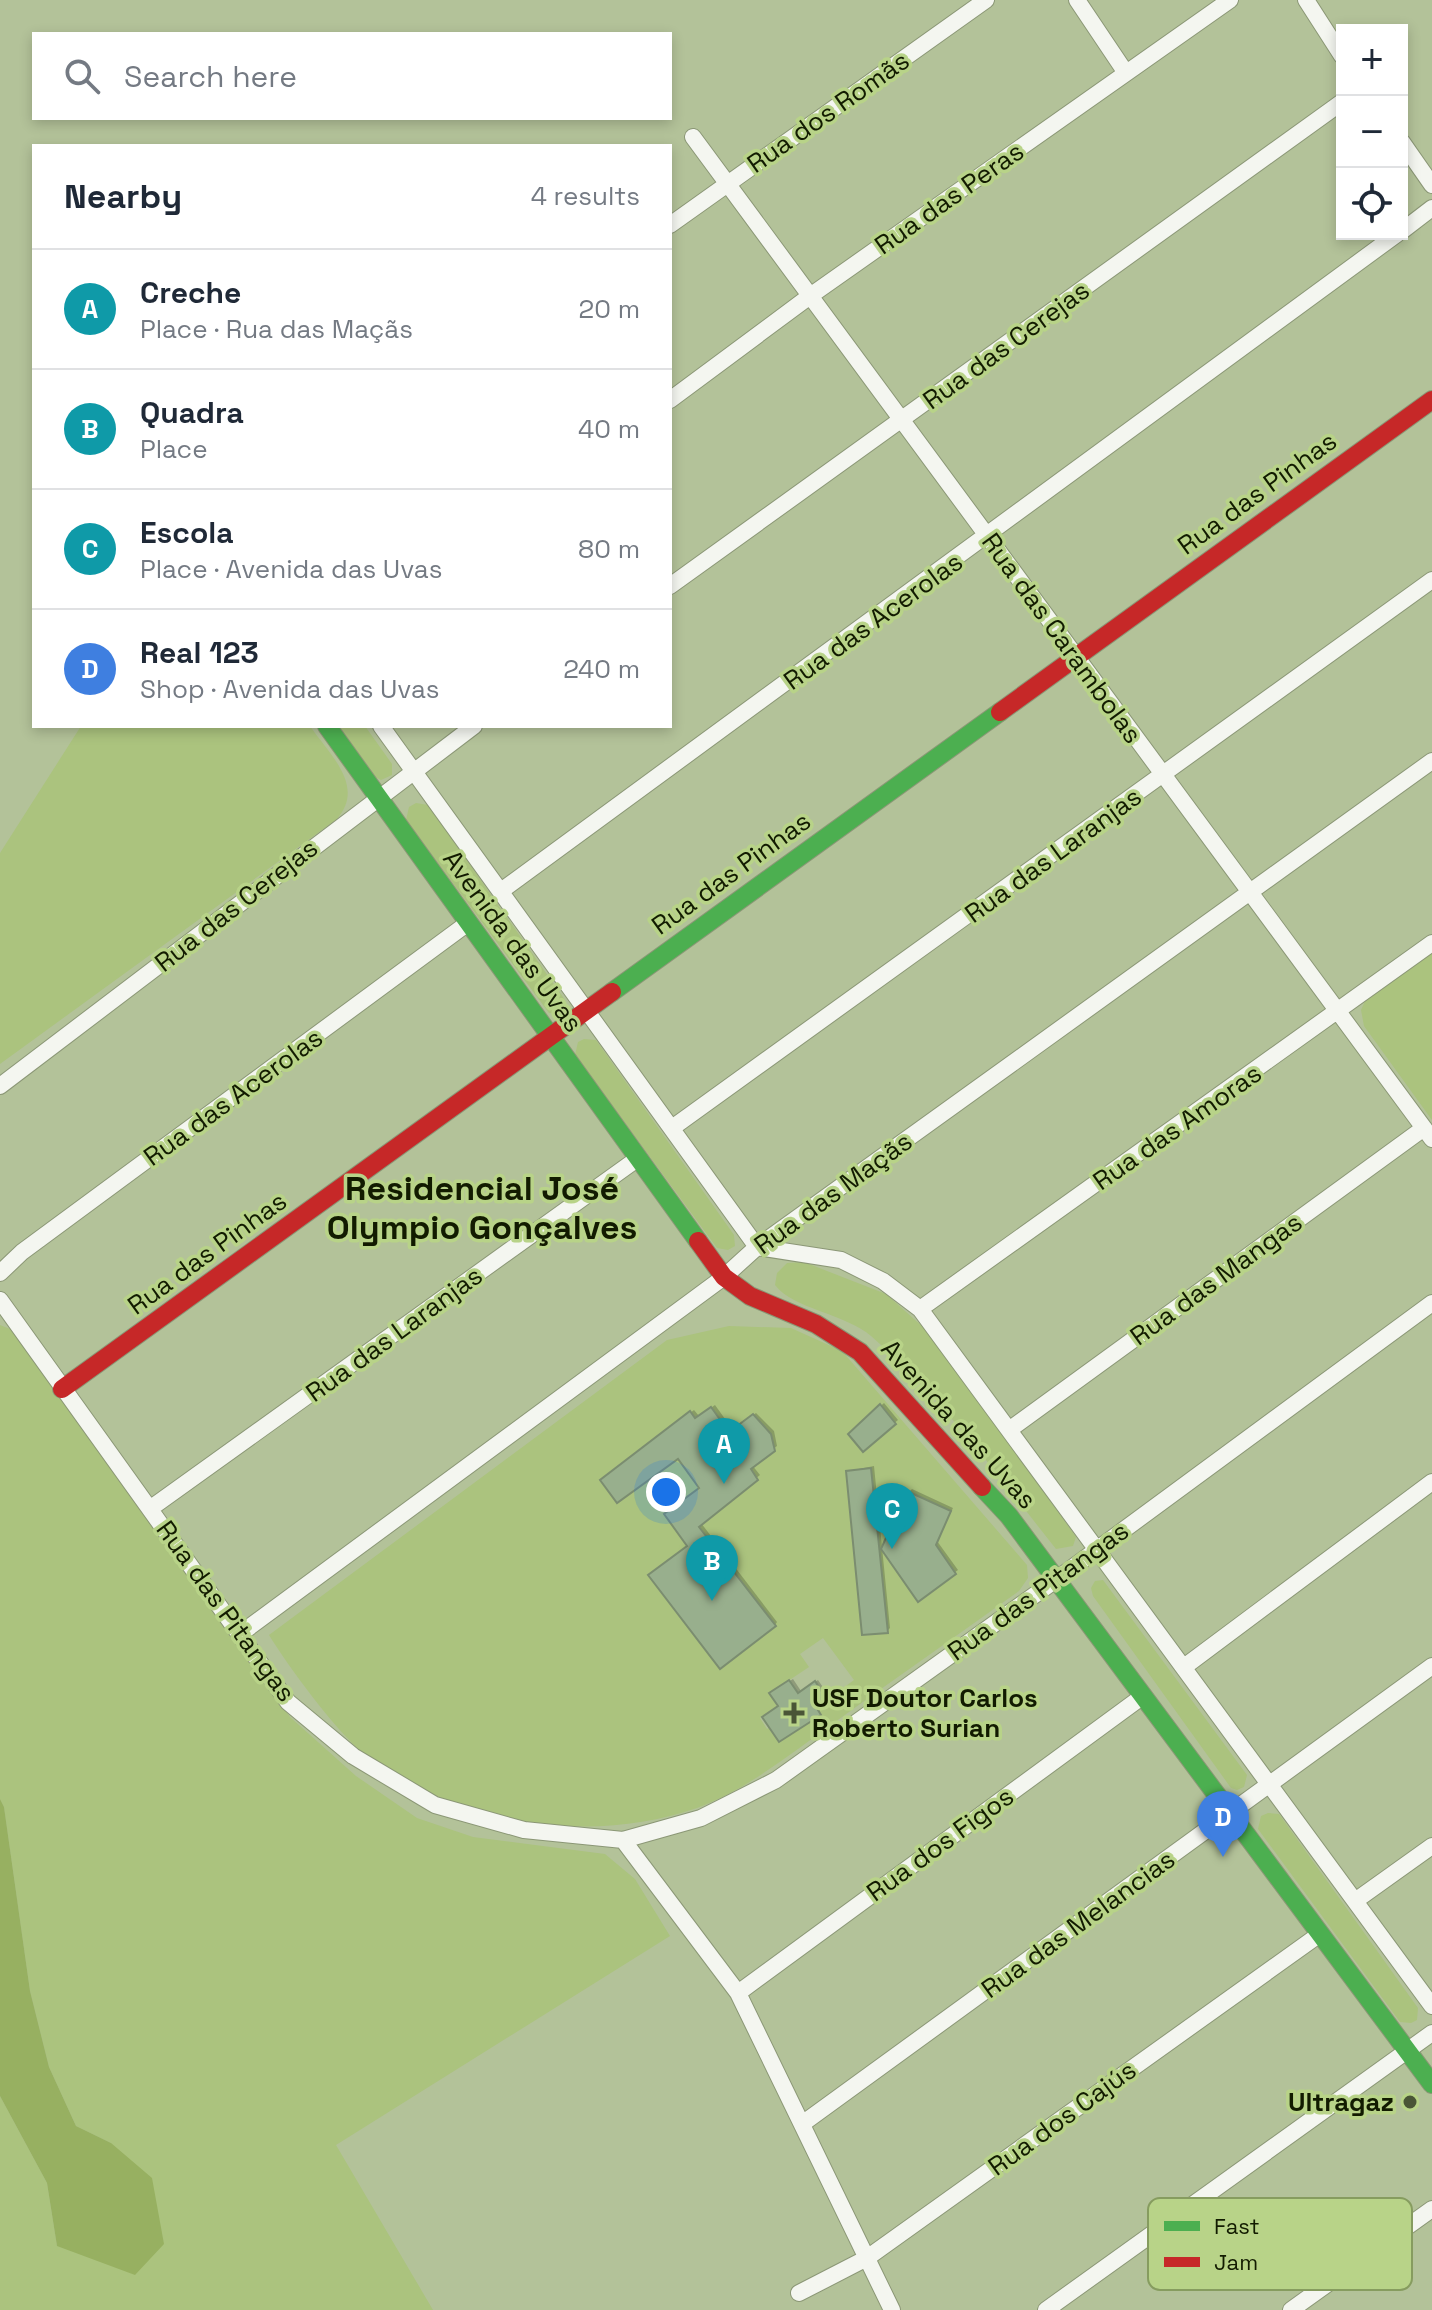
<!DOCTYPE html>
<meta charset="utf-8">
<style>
:root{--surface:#fff;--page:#f2f2f3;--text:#1f2937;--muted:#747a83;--line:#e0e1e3;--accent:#1a73e8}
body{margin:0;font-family:"Space Grotesk",sans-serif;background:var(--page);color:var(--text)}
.controls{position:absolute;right:24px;top:24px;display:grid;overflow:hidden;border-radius:0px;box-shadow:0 4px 12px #0003}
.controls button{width:72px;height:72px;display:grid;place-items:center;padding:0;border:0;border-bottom:2px solid var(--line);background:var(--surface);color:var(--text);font:40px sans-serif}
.you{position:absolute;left:666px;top:1492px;width:28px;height:28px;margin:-20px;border:6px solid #fff;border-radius:50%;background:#1a73e8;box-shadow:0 0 0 12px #1a73e833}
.badge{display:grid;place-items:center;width:52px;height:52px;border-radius:50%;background:var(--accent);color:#fff;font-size:26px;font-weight:700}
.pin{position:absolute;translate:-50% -66px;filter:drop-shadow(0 2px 4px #0008)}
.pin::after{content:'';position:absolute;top:42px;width:28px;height:24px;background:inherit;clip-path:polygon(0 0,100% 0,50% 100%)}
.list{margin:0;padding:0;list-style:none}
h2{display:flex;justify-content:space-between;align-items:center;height:104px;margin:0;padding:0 32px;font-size:34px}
h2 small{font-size:26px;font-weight:400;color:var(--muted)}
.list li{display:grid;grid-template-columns:52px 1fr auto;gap:24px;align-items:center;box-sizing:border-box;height:120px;padding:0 32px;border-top:2px solid var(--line)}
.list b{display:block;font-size:30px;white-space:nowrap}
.list p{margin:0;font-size:26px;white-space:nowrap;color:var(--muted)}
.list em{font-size:26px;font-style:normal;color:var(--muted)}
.icon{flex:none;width:44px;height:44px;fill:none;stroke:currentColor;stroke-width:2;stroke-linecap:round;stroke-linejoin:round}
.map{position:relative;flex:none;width:1432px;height:2310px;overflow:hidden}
.search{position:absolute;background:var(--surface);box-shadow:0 4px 12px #0003;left:32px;top:32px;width:640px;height:88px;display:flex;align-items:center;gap:20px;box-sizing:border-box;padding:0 28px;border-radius:0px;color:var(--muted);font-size:30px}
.panel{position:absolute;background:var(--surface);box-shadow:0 4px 12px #0003;left:32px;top:144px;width:640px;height:584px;border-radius:0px}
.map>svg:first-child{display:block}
</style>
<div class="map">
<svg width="1432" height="2310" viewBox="0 0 1432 2310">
<rect width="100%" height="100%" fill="#b3c299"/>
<path fill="#abc37e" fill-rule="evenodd" d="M81,726H310C329,754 366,786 337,819L0,1064V853Z
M339,726H365L392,764V775L381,780L375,777Z
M416,803L428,805L565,1000L566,1010L560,1014L549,1013L406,820L409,807Z
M1432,951V1120L1364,1026L1361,1010L1366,999Z
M584,1039L596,1040L734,1235L735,1246L728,1250L717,1248L575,1055L578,1042Z
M804,1262L886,1294L933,1336L1076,1537L1073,1546L1056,1549C998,1476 942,1398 871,1336C846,1314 793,1309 775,1285L777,1273L787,1263Z
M0,1325L15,1331L290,1717L356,1776L417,1818L473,1837L605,1854L635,1879L670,1936L336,2145L433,2310H0V2096L47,2183L57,2246L111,2143L76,2126L49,2067L30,1991L4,1807L0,1799Z
M729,1326L791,1328L842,1351L1027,1565L1028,1578L1019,1591C956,1636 893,1680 831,1725C789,1755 746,1790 697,1808C589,1846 454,1824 363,1753C336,1731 288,1666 269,1635L667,1340ZM823,1638L854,1680L827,1700L829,1704L818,1710L820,1715L779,1742L772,1732L778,1728L776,1724L767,1729L760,1718L778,1706L770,1693L809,1667L800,1654Z
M1103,1580L1247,1775L1244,1787L1237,1790L1231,1788L1093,1596L1091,1588L1095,1581Z
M1268,1813L1279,1814L1418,2008L1417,2020L1411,2023L1400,2022L1258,1829L1261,1816Z"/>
<path fill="#97b061" d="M0,1799L4,1807L30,1991L49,2067L76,2126L111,2143L152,2178L164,2244L135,2275L57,2246L47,2183L0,2096Z"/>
<path fill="#0003" d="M884,1403L898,1420L863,1449L850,1434Z
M715,1405L733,1430L756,1413L774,1431L777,1446L752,1465L760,1475L701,1523L777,1622L775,1625L690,1545L701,1488L678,1457L606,1477L694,1410L699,1416Z
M874,1466L890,1628L887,1631L848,1471Z
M912,1489L953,1508L937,1541L958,1570L919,1599L909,1492Z
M793,1679L801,1691L818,1680L831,1699L820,1707V1713L780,1705L775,1690Z"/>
<path fill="#98af8d" stroke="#7b8d70" stroke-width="2" d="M880,1404L896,1424L863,1452L848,1434Z
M711,1407L729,1432L753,1414L771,1434L775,1451L751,1469L758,1480L699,1527L776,1626L720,1669L648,1575L687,1546L664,1514L699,1488L678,1459L617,1503L600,1480L690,1411L695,1418Z
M871,1468L888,1633L862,1635L846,1471Z
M907,1491L951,1511L936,1545L956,1574L918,1602L881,1549Z
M789,1680L798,1693L815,1681L829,1703L818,1710L821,1715L779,1742L762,1717L778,1706L769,1693Z"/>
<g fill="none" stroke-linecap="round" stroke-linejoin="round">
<g stroke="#8b9776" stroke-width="18">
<path id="street" d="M1077,0L1126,73
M1306,0L1342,56
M693,137L1432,1139
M1402,142L1432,185
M670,225L986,0
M1402,231L1432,208
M670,400L810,296L1230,0
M670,586L1342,102
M381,726L757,1247L841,1260L883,1281L920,1309L1432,2006
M501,891L1397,234
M0,1086L474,726
M672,1128L1432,580
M0,1273L22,1252L468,923
M0,1300L288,1702L353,1756L435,1805L524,1830L623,1840L738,1993L892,2310
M920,1309L1432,943
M1009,1430L1424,1128
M151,1508L637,1159
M240,1634L724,1277L757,1247L1432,761
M1184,1667L1432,1482
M623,1840L701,1818L776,1780L1057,1579L1432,1303
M1355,1901L1432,1846
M738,1993L1143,1696
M802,2124L1432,1666
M799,2293L867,2258L1320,1934
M1046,2310L1432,2033
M1291,2310L1432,2209"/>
</g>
<g stroke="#8b9776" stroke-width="20">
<path id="fast" d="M327,726L698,1241
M612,992L1000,712
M982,1487L1009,1516L1432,2084"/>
</g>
<g stroke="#8b9776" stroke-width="20">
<path id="jam" d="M1000,712L1432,400
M698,1241L724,1277L750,1296L816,1324L860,1352L982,1487
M62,1389L612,992"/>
</g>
<use href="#street" stroke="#f4f6f0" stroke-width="16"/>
<use href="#fast" stroke="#4caf50" stroke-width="18"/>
<use href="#jam" stroke="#c62828" stroke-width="18"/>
</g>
<g fill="#4a5536" stroke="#b8d388" stroke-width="3">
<path d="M790 1701h8v8h8v8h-8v8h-8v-8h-8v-8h8z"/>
<circle cx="1410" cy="2102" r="8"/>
</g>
<g text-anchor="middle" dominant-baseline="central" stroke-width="7" stroke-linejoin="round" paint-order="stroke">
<g font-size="26" fill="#121b00" stroke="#b8d388">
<text transform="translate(828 112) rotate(-35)">Rua dos Romãs</text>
<text transform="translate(949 198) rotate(-35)">Rua das Peras</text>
<text transform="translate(1006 345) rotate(-36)">Rua das Cerejas</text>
<text transform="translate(1257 493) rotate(-36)">Rua das Pinhas</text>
<text transform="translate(873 621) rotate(-36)">Rua das Acerolas</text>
<text transform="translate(1062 638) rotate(54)">Rua das Carambolas</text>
<text transform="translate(1053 855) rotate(-36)">Rua das Laranjas</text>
<text transform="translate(731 873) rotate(-36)">Rua das Pinhas</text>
<text transform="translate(236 905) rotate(-38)">Rua das Cerejas</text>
<text transform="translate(513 941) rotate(54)">Avenida das Uvas</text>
<text transform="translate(233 1097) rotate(-36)">Rua das Acerolas</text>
<text transform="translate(1177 1127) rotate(-35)">Rua das Amoras</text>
<text transform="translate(833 1193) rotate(-36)">Rua das Maçãs</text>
<text transform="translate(207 1253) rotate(-36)">Rua das Pinhas</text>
<text transform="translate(1216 1279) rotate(-36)">Rua das Mangas</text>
<text transform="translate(394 1334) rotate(-36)">Rua das Laranjas</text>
<text transform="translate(959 1424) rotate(48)">Avenida das Uvas</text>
<text transform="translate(1038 1591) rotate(-36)">Rua das Pitangas</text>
<text transform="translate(226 1611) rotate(54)">Rua das Pitangas</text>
<text transform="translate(940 1844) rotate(-36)">Rua dos Figos</text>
<text transform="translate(1078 1924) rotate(-36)">Rua das Melancias</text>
<text transform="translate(1062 2118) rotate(-36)">Rua dos Cajús</text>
</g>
<g font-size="26" font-weight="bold" fill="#121b00" stroke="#b8d388" text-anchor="start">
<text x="812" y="1698">USF Doutor Carlos<tspan x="812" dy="30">Roberto Surian</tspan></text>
<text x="1394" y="2102" text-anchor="end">Ultragaz</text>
</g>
<g font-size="34" font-weight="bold" fill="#121b00" stroke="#b8d388">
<text x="482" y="1188">Residencial José<tspan x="482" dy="39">Olympio Gonçalves</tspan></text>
</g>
</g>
<rect x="1148" y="2198" width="264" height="92" rx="12" fill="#b8d388" stroke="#869c5f" stroke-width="2"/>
<rect x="1164" y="2221" width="36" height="10" fill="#4caf50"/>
<rect x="1164" y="2257" width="36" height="10" fill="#c62828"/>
<g font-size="22" fill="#121b00">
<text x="1214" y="2234">Fast</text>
<text x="1214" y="2270">Jam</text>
</g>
</svg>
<div class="controls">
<button>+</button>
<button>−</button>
<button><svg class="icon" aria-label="locate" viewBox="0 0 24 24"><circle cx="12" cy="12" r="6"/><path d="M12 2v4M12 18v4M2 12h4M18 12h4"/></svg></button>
</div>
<div class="you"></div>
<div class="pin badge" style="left:724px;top:1484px;background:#0f9aa8">A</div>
<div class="pin badge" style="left:712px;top:1601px;background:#0f9aa8">B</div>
<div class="pin badge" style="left:892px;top:1549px;background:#0f9aa8">C</div>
<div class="pin badge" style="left:1223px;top:1857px;background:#3f7fe0">D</div>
<div class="search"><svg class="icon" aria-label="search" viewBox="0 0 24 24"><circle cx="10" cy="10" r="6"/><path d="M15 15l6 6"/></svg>Search here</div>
<section class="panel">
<h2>Nearby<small>4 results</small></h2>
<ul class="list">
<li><span class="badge" style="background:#0f9aa8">A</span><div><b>Creche</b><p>Place · Rua das Maçãs</p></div><em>20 m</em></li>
<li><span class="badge" style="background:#0f9aa8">B</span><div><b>Quadra</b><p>Place</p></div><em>40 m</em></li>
<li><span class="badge" style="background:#0f9aa8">C</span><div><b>Escola</b><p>Place · Avenida das Uvas</p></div><em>80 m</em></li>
<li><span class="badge" style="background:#3f7fe0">D</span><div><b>Real 123</b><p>Shop · Avenida das Uvas</p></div><em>240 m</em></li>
</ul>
</section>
</div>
